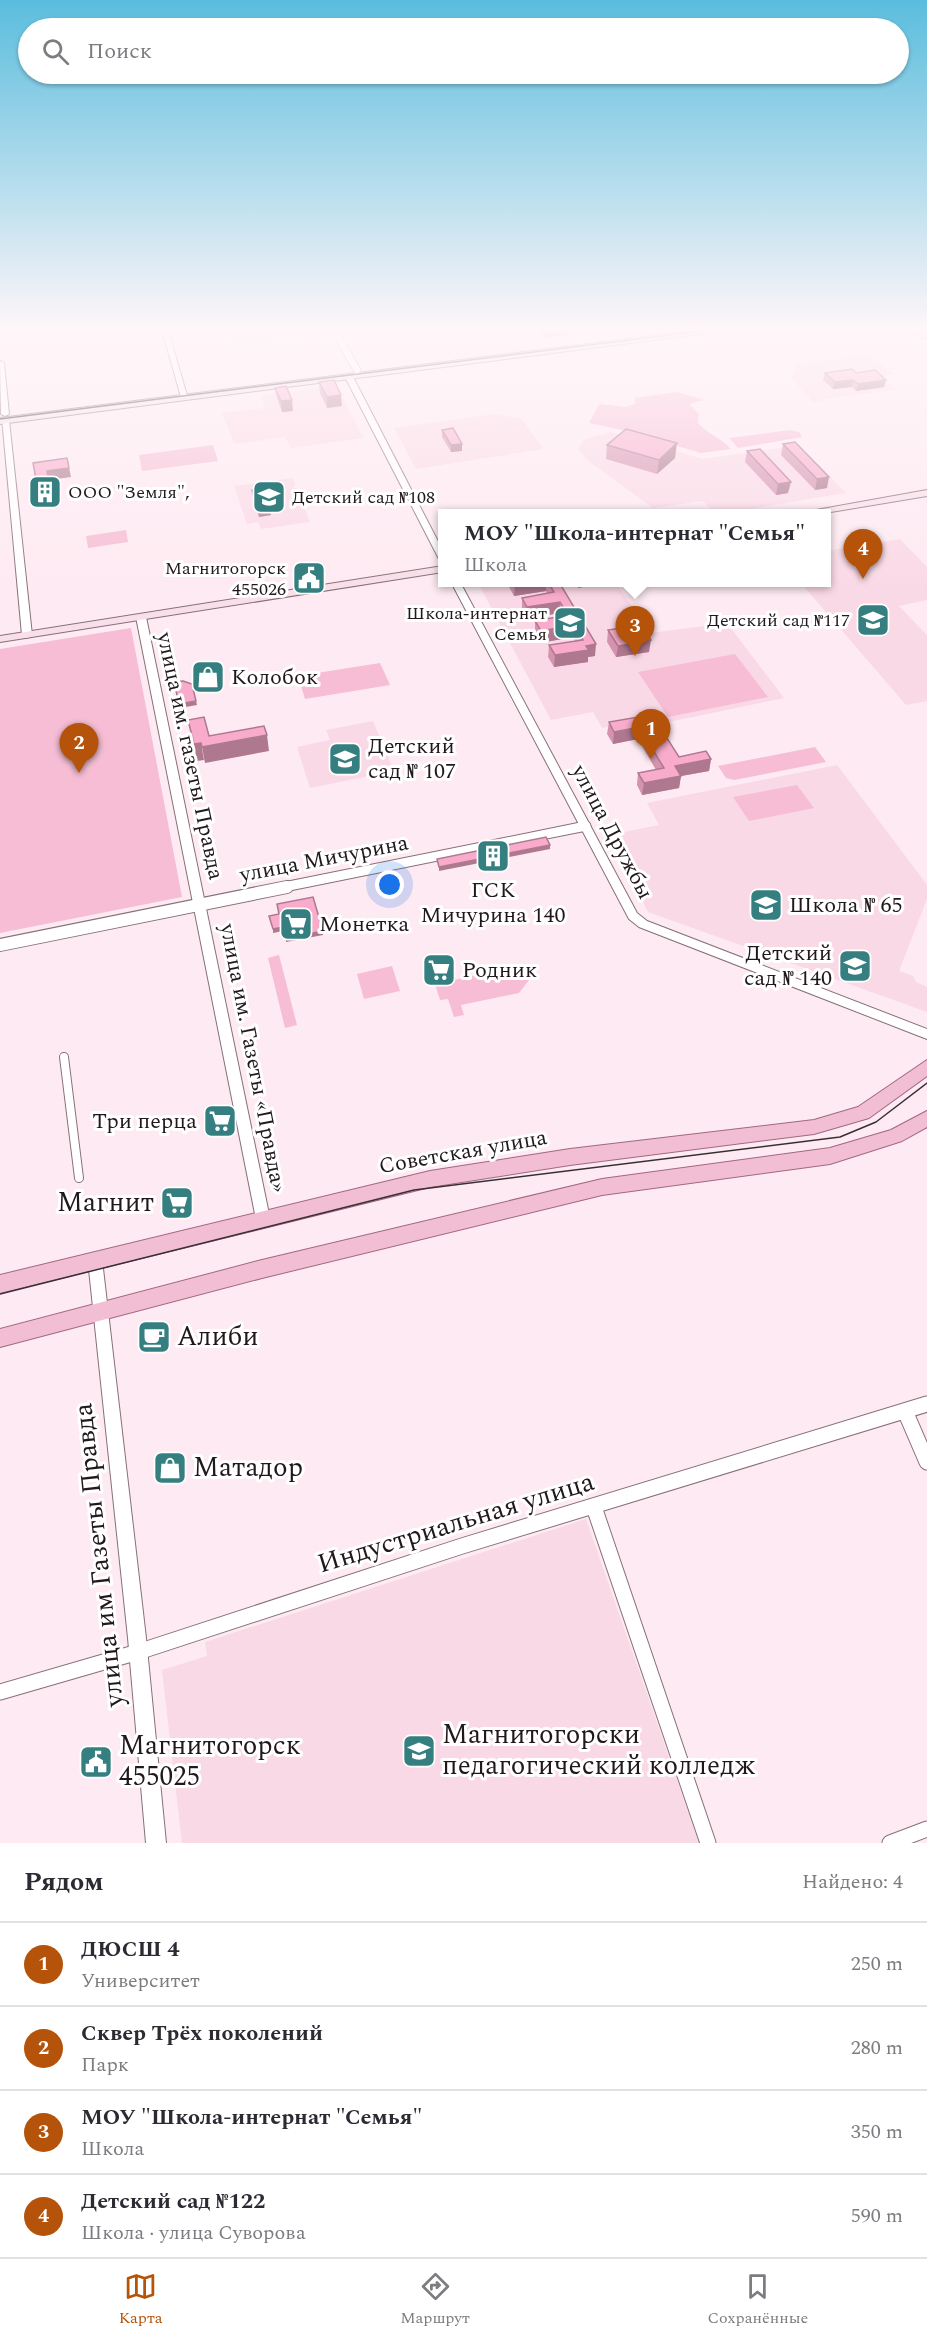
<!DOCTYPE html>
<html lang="ru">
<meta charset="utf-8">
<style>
:root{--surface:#fff;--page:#f2f2f3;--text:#2b2b33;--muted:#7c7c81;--line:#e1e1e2;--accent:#b45309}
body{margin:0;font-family:Spectral,serif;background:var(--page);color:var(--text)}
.you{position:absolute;left:390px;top:885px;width:21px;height:21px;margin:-15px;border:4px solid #fff;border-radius:50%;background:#1a73e8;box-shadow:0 0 0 9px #1a73e833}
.badge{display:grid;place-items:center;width:39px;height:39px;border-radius:50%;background:var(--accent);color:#fff;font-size:20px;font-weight:700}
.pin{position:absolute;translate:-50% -50px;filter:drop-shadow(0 2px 3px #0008)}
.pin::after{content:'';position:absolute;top:32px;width:21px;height:18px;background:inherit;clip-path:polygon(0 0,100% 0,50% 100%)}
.popup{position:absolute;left:438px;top:509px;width:393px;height:78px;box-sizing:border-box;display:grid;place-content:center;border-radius:0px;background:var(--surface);filter:drop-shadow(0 2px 4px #0005);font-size:20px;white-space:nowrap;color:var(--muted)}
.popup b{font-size:22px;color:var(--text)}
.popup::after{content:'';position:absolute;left:50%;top:100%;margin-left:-12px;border:12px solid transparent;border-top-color:var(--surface)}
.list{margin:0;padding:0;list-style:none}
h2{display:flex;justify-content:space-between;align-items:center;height:78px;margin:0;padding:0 24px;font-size:26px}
h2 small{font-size:20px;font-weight:400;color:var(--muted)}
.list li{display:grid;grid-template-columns:39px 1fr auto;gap:18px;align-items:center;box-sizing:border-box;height:84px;padding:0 24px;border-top:2px solid var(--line)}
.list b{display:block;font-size:22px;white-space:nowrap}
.list p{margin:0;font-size:20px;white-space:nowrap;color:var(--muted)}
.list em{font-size:20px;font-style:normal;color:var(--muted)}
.icon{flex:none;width:33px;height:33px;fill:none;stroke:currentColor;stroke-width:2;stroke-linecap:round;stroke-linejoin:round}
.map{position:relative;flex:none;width:927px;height:1843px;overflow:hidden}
.search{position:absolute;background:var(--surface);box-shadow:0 2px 4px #0004;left:18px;right:18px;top:18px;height:66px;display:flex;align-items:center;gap:15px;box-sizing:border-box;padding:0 21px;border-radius:33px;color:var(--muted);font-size:22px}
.sheet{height:414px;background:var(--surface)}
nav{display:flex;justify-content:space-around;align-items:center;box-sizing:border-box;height:84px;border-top:2px solid var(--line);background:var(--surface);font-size:16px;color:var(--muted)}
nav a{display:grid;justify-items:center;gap:3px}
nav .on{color:var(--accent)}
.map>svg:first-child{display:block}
</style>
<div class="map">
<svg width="927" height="1843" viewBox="0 0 927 1843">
<rect width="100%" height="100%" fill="#feeaf2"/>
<path fill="#fad9e6" d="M229,330H306L309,335L241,343L233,341Z
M869,354L893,374L881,377L896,390L822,399L824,401L814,403L791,378L797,368L794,365Z
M337,386L363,438L291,448L285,437L234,444L222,413L265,408L261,395Z
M494,414L521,418L543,449L416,469L394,428Z
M611,432L703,459L799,445L846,493L727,513H714L703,501L653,508L587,460L578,449L583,440Z
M293,478L295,484L293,488H297L310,522L261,529L258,522L247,524L234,486Z
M900,539L927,567V600L899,606L927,635V701L906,705L801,583L827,582V551Z
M478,583H616L650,633L727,623L784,698L664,723L660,718L602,728L593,712L551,720Z
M373,721L394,771L310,788L297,747L330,740L326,730Z
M837,765L927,885V899L899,971L913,976L916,982L927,987V1012L648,912L609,835L659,825L647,803Z
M586,1519L699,1843H182L162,1670L207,1656L205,1642Z"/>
<path fill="#f6bdd4" d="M677,392L704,400L689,404L699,414L698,423C708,434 721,438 731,449L701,453L627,431L589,423L599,404L626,407L635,404V398Z
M790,430L799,432L802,437L738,448L729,438Z
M213,445L218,461L142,471L139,455Z
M126,530L128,542L88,548L86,536Z
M131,628L182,897L0,933V649Z
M735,654L768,697L668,717L638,672Z
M380,663L390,685L305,699L298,676Z
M815,747L826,762L734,780L726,778L718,766Z
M797,785L814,808L749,821L733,797Z
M279,955L297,1025L285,1028L268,958Z
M392,966L400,991L364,999L357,974Z
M526,973L529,980L519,993L461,1005L464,1015L454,1017L448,999L440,1000L435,984L477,975L486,981Z"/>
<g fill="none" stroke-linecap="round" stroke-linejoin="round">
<g stroke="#867078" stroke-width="10">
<path id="pedestrian" d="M64,1057L79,1178"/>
</g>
<g stroke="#867078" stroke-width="8">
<path id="minor-far3" d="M334,330L357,370"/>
</g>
<g stroke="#867078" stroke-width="11">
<path id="minor-far2" d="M279,888L586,826"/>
</g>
<g stroke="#867078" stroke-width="14">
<path id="minor-far1" d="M0,945L287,887"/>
</g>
<g stroke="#867078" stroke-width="17">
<path id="minor" d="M905,1411L927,1462
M594,1507L708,1843
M0,1692L138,1652L462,1546L927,1404
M890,1843L927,1829"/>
</g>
<g stroke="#867078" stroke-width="2">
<path id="tertiary" d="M162,330H168L188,399L181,397Z
M0,361L4,363L9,414L5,416L1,414Z
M346,375L353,377L443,551V562L439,559L345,377Z
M2,418L9,420L32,635L27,638L22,635Z
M451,582H460L637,913L647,921L927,1029V1039L639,927L629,919Z
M141,614L146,617L270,1219L268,1224L263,1225L258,1224L256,1219L136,617Z
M95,1253L100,1255L102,1260L146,1638L166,1843H146L128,1638L88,1260L90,1255Z"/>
</g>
<g stroke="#867078" stroke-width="2">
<path id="secondary" d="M699,330H720L716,332L0,424V418Z
M904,330H915L927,334V339Z
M927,490V496L819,514H794Z
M443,566V572L0,642V636Z"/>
</g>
<g stroke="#a26881" stroke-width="2">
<path id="primary" d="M917,330H927V337Z
M927,1060V1076L869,1118L814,1134L570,1165L430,1187L0,1293V1275L430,1171L570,1149L814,1120L858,1107Z
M927,1111V1127L902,1141L830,1164L602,1195L262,1278L0,1347V1329L262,1260L602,1179L830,1148L891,1130Z"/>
</g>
<use href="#pedestrian" stroke="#fff" stroke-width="8"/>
<use href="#minor-far3" stroke="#fff" stroke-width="7"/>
<use href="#minor-far2" stroke="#fff" stroke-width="9"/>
<use href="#minor-far1" stroke="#fff" stroke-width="12"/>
<use href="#minor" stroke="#fff" stroke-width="15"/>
<use href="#tertiary" fill="#fff" fill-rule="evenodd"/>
<use href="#secondary" fill="#f8dfea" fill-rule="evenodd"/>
<use href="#primary" fill="#f1bed4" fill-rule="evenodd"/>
<path stroke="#392f33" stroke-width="1.5" d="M0,419L709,330
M0,1294L414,1190L840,1137L876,1122L927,1083"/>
</g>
<path fill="#d593af" d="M538,330H597L579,332L569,331L568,335L544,337Z
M825,373H856L884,387L856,391L852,387L833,389L823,380Z
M319,382L342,406L327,408L320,393Z
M275,388L293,411L282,412L277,398Z
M442,430L462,451L451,452L442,437Z
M783,444L827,488L815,490L781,455Z
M607,445L675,458L657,474L606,459Z
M747,451L788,493L776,495L745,462Z
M252,490L271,515L259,517L253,497Z
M509,582H559L595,656L588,657V662L554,667L548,657L549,645L575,641L573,637L540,643L535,633V621L561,617L559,613L527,619L522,609V598L547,594L546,591L514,596L509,587Z
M608,630L649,652L616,657L607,642Z
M609,722L650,725L679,757L711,759L709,771L681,776L679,788L642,795L637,785L638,773L656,770L638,739L613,744L607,734Z"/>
<path fill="#ae788e" d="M569,330L568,335L544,337L545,333Z
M579,330H597L579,332Z
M853,380L852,387L833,389L835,382Z
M886,380L884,387L856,391L858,384Z
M341,395L342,406L327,408V397Z
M292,400L293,411L282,412L281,401Z
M677,443L675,458L657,474L659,460Z
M462,444V451L451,452V445Z
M67,458L71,477L49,480L51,494L39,495L37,485L47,471Z
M829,477L827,488L815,490L817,479Z
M791,482L788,493L776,495L778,484Z
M270,508L271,515L259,517L258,509Z
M527,582H546V591L514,596L515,584Z
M578,582H604V583L578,588Z
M560,602L559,613L527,619V607Z
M574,625L573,637L540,643L541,631Z
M651,640L649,652L616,657L618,646Z
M596,644L595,656L588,657V662L554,667L555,655L586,646Z
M196,701L197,705L180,708L179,704Z
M639,727L638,739L613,744L614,732Z
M267,735L269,751L205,763L202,747Z
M201,743L204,760L197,761L194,744Z
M711,759L709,771L681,776L679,788L642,795L644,783L675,766Z
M550,845V849L439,871V867Z
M283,927V931L273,933V929Z
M323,931V935L286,942V938Z"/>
<path fill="#f8abcb" stroke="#ae788e" stroke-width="1.5" d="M541,330H569L568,331L545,333Z
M852,369L856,373L875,370L886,380L858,384L853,380L835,382L825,373Z
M334,380L341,395L327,397L319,382Z
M286,386L292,400L281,401L275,388Z
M453,428L462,444L451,445L442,430Z
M626,429L677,443L659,460L607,445Z
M795,442L829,477L817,479L783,444Z
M760,449L791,482L778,484L747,451Z
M67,458L69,468L47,471L49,484L37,485L33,463Z
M264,488L270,508L258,509L252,490Z
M513,582H527L515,584Z
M548,582H559L596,644L586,646L589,650L555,655L549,645L583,640L574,625L541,631L535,621L568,615L560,602L527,607L522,598L554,592Z
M641,625L651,640L618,646L608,630Z
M183,681L192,684L196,701L179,704L174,682Z
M644,716L650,725L658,724L679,757L706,751L711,759L675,766L681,776L644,783L638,773L664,768L639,727L614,732L609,722Z
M204,717L209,736L264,726L267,735L202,747L201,743L194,744L188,720Z
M546,837L550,845L439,867L437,859Z
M313,897L323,931L286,938L283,927L273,929L269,916L279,914L277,904Z"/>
<linearGradient id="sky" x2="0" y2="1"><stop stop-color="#5abddd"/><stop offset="0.56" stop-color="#fff6f9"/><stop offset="1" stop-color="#fff6f9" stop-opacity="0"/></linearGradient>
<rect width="927" height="588" fill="url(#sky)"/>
<defs>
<g id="building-square" transform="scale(1.725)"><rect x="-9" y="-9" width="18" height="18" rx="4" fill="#367f80" stroke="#fff"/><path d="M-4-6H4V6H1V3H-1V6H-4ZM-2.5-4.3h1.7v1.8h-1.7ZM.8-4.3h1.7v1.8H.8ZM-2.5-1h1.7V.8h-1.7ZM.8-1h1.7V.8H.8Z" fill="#fff"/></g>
<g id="school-square" transform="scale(1.725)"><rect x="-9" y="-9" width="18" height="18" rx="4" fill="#367f80" stroke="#fff"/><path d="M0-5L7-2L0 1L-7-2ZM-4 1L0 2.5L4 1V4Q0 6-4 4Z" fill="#fff"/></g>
<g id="civic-square" transform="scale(1.725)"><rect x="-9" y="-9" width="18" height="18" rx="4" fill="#367f80" stroke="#fff"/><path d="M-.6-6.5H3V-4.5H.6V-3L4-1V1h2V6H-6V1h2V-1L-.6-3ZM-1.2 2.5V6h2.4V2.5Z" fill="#fff"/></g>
<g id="shop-square" transform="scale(1.725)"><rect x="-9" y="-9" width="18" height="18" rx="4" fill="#367f80" stroke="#fff"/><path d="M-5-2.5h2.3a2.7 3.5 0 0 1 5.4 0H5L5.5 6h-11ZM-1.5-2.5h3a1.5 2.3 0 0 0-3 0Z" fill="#fff"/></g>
<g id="supermarket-square" transform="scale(1.725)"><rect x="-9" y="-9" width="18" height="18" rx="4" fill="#367f80" stroke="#fff"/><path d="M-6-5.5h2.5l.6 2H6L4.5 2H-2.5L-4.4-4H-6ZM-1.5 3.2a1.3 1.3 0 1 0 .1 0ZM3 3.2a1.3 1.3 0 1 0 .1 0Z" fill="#fff"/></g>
<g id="cafe-square" transform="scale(1.725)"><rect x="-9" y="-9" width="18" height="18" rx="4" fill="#367f80" stroke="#fff"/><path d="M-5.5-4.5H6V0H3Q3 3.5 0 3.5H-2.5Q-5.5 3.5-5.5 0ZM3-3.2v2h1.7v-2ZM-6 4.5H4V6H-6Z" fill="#fff"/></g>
<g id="university-square" transform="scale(1.725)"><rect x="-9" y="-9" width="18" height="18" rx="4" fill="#367f80" stroke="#fff"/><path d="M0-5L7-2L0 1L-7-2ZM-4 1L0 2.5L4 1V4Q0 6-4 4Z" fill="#fff"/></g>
</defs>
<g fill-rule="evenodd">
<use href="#building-square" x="45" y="492"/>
<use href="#school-square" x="269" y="497"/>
<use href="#civic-square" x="309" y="578"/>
<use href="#school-square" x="873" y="620"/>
<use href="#school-square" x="570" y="623"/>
<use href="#shop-square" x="208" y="677"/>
<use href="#school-square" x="345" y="759"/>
<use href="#building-square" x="493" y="856"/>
<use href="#school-square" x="766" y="905"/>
<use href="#supermarket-square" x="296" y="924"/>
<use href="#school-square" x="855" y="966"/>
<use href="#supermarket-square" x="439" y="970"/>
<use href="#supermarket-square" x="220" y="1121"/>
<use href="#supermarket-square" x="177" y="1203"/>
<use href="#cafe-square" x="154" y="1337"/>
<use href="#shop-square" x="170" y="1468"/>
<use href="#university-square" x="419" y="1751"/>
<use href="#civic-square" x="96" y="1762"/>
</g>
<g text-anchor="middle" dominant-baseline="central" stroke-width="6" stroke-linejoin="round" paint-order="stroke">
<g font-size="18" fill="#21181c" stroke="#fff" text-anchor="end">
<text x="68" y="492" text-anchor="start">ООО "Земля",</text>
<text x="292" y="497" text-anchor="start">Детский сад №108</text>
<text x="286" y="568">Магнитогорск<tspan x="286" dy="21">455026</tspan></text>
<text x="547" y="613">Школа-интернат<tspan x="547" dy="21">Семья</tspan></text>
<text x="850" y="620">Детский сад №117</text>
</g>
<g font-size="22" fill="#21181c" stroke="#fff" text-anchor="start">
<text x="231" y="677">Колобок</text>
<text x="368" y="746">Детский<tspan x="368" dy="25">сад № 107</tspan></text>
<text x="493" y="890" text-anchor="middle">ГСК<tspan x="493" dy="25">Мичурина 140</tspan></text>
<text x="789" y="905">Школа № 65</text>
<text x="319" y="924">Монетка</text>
<text x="832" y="953" text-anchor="end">Детский<tspan x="832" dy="25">сад № 140</tspan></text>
<text x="462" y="970">Родник</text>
<text x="197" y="1121" text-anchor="end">Три перца</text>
</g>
<g font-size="22" fill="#21181c" stroke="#fff">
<text transform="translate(190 756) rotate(78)">улица им. газеты Правда</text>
<text transform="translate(612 832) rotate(62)">улица Дружбы</text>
<text transform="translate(324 859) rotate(-11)">улица Мичурина</text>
<text transform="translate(253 1058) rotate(79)">улица им. Газеты «Правда»</text>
<text transform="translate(463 1152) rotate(-10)">Советская улица</text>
</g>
<g font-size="27" fill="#21181c" stroke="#fff" text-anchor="start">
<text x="154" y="1203" text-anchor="end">Магнит</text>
<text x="177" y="1337">Алиби</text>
<text x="193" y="1468">Матадор</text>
<text x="442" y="1735">Магнитогорски<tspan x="442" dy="31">педагогический колледж</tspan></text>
<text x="119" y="1746">Магнитогорск<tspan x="119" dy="31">455025</tspan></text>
</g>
<g font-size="27" fill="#21181c" stroke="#fff">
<text transform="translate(456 1523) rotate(-17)">Индустриальная улица</text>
<text transform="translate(99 1555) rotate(-96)">улица им Газеты Правда</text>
</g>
</g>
</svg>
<div class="you"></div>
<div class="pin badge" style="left:651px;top:759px">1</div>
<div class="pin badge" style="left:79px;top:773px">2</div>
<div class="pin badge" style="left:635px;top:656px">3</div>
<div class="popup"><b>МОУ &quot;Школа-интернат &quot;Семья&quot;</b>Школа</div>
<div class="pin badge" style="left:863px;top:579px">4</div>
<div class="search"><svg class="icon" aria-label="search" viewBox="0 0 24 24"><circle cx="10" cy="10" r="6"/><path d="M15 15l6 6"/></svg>Поиск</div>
</div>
<section class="sheet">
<h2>Рядом<small>Найдено: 4</small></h2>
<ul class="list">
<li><span class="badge">1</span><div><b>ДЮСШ 4</b><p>Университет</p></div><em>250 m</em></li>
<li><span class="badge">2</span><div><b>Сквер Трёх поколений</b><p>Парк</p></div><em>280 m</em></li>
<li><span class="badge">3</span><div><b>МОУ &quot;Школа-интернат &quot;Семья&quot;</b><p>Школа</p></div><em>350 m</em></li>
<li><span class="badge">4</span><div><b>Детский сад №122</b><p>Школа · улица Суворова</p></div><em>590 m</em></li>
</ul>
</section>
<nav>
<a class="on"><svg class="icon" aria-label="map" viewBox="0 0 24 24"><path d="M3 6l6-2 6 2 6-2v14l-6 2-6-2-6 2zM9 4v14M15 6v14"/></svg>Карта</a>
<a><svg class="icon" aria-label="directions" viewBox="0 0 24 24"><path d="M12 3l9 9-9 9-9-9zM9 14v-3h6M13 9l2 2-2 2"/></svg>Маршрут</a>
<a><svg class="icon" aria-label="saved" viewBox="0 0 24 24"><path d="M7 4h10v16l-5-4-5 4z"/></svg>Сохранённые</a>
</nav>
